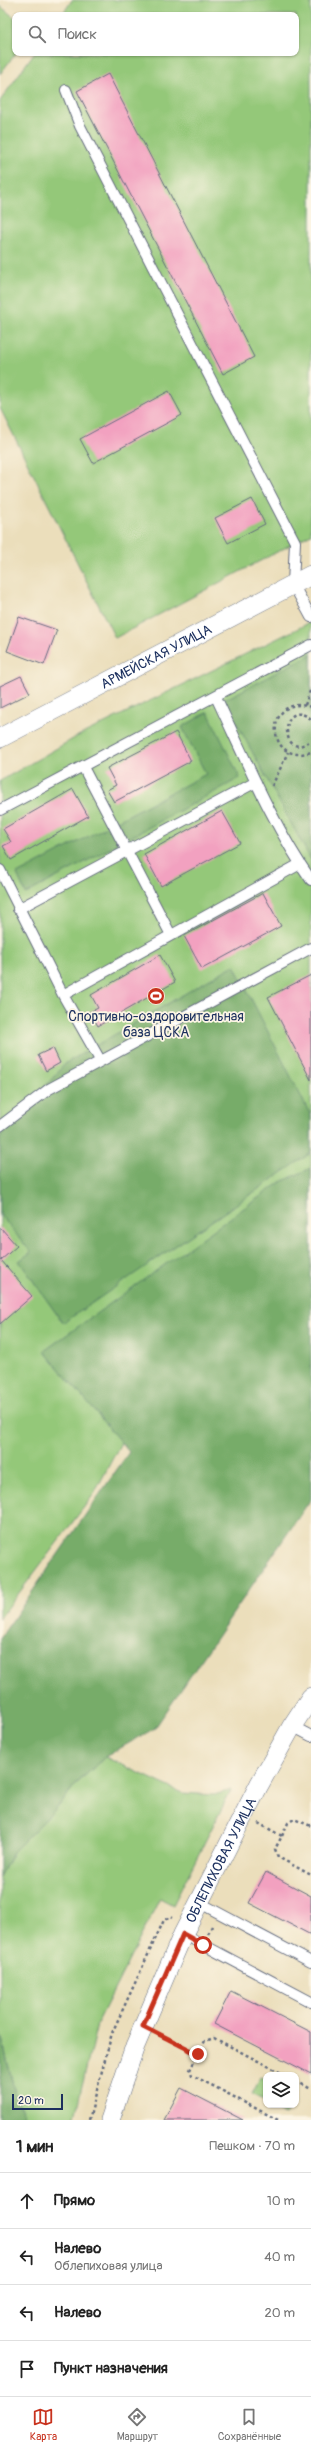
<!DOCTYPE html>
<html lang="ru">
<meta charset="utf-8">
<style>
:root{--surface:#fff;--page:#f6f6f6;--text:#222;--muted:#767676;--line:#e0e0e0;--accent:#c8321e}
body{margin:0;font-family:Pangolin,sans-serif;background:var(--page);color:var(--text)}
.controls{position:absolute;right:12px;bottom:12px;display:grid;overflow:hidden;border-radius:8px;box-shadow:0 1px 3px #0004}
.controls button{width:36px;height:36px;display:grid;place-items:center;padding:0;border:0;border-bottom:1px solid var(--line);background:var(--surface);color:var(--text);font:20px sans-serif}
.scale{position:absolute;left:12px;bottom:10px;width:51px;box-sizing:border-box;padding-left:4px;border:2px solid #1b2f5e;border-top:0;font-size:11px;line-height:14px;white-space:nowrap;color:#1b2f5e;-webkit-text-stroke:3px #fcf5e5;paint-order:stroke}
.stop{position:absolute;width:12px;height:12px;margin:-9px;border:3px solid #c8321e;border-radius:50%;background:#fff}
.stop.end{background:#c8321e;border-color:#fff;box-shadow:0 1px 4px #0008}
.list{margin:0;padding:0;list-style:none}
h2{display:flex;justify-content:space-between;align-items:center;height:52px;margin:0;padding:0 16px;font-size:17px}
h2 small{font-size:13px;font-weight:400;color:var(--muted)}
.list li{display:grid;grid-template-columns:26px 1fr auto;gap:12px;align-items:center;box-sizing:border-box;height:56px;padding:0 16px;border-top:1px solid var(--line)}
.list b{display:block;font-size:15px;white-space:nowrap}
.list p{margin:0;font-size:13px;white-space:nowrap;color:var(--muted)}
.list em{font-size:13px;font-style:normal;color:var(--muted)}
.icon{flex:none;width:22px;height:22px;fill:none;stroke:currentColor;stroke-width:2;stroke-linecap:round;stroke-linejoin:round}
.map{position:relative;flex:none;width:311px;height:2120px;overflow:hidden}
.search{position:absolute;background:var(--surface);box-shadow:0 1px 3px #0004;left:12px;right:12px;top:12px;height:44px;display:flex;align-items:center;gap:10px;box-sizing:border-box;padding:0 14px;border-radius:8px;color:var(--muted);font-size:15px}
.sheet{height:276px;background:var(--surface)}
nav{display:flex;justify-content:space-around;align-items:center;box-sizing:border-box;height:56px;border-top:1px solid var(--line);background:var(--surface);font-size:11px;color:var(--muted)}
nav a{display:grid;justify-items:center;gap:2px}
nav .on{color:var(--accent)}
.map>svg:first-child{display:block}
</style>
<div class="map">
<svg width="311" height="2120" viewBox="0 0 311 2120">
<rect width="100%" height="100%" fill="#fcf5e5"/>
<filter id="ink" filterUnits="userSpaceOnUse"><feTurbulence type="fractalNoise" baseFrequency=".025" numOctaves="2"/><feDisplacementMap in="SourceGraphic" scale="8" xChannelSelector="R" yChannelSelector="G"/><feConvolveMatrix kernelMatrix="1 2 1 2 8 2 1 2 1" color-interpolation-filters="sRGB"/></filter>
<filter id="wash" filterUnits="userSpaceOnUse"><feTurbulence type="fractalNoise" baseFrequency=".012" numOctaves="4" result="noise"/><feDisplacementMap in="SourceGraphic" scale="16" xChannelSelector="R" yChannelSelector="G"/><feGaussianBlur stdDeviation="0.9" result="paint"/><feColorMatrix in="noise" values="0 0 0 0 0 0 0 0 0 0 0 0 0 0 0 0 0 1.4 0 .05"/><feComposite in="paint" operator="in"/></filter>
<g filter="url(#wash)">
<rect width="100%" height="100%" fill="#ebdebb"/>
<path fill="#94c879" stroke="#587c6c" d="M72,0H311V534L115,638L0,408V101L34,53H296V15H62Z
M0,6L15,18L16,53L0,74Z
M311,622V1211L124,1437L94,1494L0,1618V781L78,736Z
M105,1757L182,1793L214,1795L231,1790L173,1905L160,1898L97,2024L74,2120H26L16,2098L0,2030V1877L13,1852L57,1808L75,1785Z
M261,2077L266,2079V2101L252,2094Z
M274,2105H291L285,2115L279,2113Z"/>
<path fill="#77ac69" stroke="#496e64" d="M311,654V860L224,700Z
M208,712L240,778L26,894L17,874L206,774L182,727Z
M234,965L311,1116V1153L63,1323L19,1261L31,1252L0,1215V1137L66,1063Z
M311,1168V1499L155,1728L105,1757L75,1785L57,1808L13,1852L0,1877V1638L129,1452L44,1351L279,1183Z
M0,2030L16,2098L26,2120H0Z"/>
<g id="blocks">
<path fill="#f2a1c0" d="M108,74L254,357L223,374L77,91Z
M169,391L182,415L93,463L80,439Z
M252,499L265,524L228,543L215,518Z
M19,617L57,630L44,665L7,651Z
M21,676L30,693L0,708V686Z
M176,732L191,761L114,802L107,790L116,785L107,768Z
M73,789L88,816L11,860L3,846L11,842L3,829Z
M222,811L240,843L161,886L144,854Z
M263,893L281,926L202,969L184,936Z
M160,955L175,982L98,1026L90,1012L98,1008L91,995Z
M311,975V1080L268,997Z
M53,1048L60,1063L46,1071L38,1055Z
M0,1227L17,1246L1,1260L32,1296L0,1324Z
M266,1872L311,1896V1935L249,1903Z
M231,1991L311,2032V2074L214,2024Z
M181,2088L243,2120H164Z"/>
</g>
</g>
<g filter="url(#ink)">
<use href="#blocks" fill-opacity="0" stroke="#646c7f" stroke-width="1"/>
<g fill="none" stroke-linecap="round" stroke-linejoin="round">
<g stroke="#646c7f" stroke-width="12">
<path id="lane" d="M66,90L80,126L295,542L293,584L311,617
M216,697C245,758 272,824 311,880
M83,767L171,935
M0,810L311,645
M0,870L63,995L100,1060
M18,909L256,782
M63,995L300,864
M0,1126L49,1089L311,948
M292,1726L311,1736
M200,1903L311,1962
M183,1934L311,2002"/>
</g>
<g stroke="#646c7f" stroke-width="20">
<g id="street">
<path id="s1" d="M0,738L311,575"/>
<path id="s2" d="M110,2120L135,2046L183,1934L259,1785L292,1726L311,1697"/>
</g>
</g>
<path stroke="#646c7f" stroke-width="2.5" stroke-dasharray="3 3" stroke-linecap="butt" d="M305,705L311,688
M311,707C264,692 264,767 311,752
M311,719C279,694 279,766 311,740
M272,786L288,752
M258,1823L282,1836L275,1849L278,1857L311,1875
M282,1836L288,1823L294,1819L311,1826
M208,1934L213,1924
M158,2034L198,2054L190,2070L192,2075L278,2120
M198,2054L205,2041L214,2038L285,2075
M296,2081L311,2089
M89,2120L112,2033L164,1920L170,1917L172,1918"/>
<use href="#lane" stroke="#fff" stroke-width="10"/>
<use href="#street" stroke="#fff" stroke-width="19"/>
</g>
</g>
<g fill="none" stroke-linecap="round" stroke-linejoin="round" filter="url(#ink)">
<path stroke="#c8321e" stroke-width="5" d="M198,2054L143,2026L183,1934L203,1945"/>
</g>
<defs>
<g id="stadium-disc" transform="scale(0.9)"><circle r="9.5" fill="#c8321e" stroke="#fcf5e5"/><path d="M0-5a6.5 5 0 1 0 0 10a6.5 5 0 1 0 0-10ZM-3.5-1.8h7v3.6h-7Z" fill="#fff"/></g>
</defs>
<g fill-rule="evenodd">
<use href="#stadium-disc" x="156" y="996"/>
</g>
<g text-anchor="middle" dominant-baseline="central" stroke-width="3.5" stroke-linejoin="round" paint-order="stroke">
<g font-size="14" fill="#1b2f5e" stroke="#fcf5e5">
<text stroke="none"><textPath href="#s1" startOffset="176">АРМЕЙСКАЯ УЛИЦА</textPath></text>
<text stroke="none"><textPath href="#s2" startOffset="283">ОБЛЕПИХОВАЯ УЛИЦА</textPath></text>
</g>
<g font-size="14" fill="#1b2f5e" stroke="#fcf5e5">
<text x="156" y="1016">Спортивно-оздоровительная<tspan x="156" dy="16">база ЦСКА</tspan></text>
</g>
</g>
</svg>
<div class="controls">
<button><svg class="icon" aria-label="layers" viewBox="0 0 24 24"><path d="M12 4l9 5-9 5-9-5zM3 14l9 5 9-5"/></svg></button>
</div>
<div class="scale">20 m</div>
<div class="stop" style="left:203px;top:1945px"></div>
<div class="stop end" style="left:198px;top:2054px"></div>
<div class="search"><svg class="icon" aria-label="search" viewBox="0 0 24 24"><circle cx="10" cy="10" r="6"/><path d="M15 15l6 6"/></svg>Поиск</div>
</div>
<section class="sheet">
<h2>1 мин<small>Пешком · 70 m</small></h2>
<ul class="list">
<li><svg class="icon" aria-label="ahead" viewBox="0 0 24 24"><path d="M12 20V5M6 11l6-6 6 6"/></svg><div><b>Прямо</b></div><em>10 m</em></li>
<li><svg class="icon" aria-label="left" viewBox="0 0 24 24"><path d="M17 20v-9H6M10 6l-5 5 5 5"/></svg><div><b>Налево</b><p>Облепиховая улица</p></div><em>40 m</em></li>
<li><svg class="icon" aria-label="left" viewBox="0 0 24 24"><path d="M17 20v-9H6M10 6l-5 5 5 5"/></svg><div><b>Налево</b></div><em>20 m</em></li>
<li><svg class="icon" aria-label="arrive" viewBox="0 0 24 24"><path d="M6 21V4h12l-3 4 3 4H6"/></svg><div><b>Пункт назначения</b></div></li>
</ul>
</section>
<nav>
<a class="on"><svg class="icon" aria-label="map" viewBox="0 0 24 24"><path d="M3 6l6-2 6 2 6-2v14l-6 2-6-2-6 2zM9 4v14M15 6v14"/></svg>Карта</a>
<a><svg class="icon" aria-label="directions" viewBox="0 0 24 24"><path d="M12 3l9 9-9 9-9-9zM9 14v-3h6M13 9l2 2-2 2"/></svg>Маршрут</a>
<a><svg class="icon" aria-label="saved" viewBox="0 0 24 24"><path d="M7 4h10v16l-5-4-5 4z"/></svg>Сохранённые</a>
</nav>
